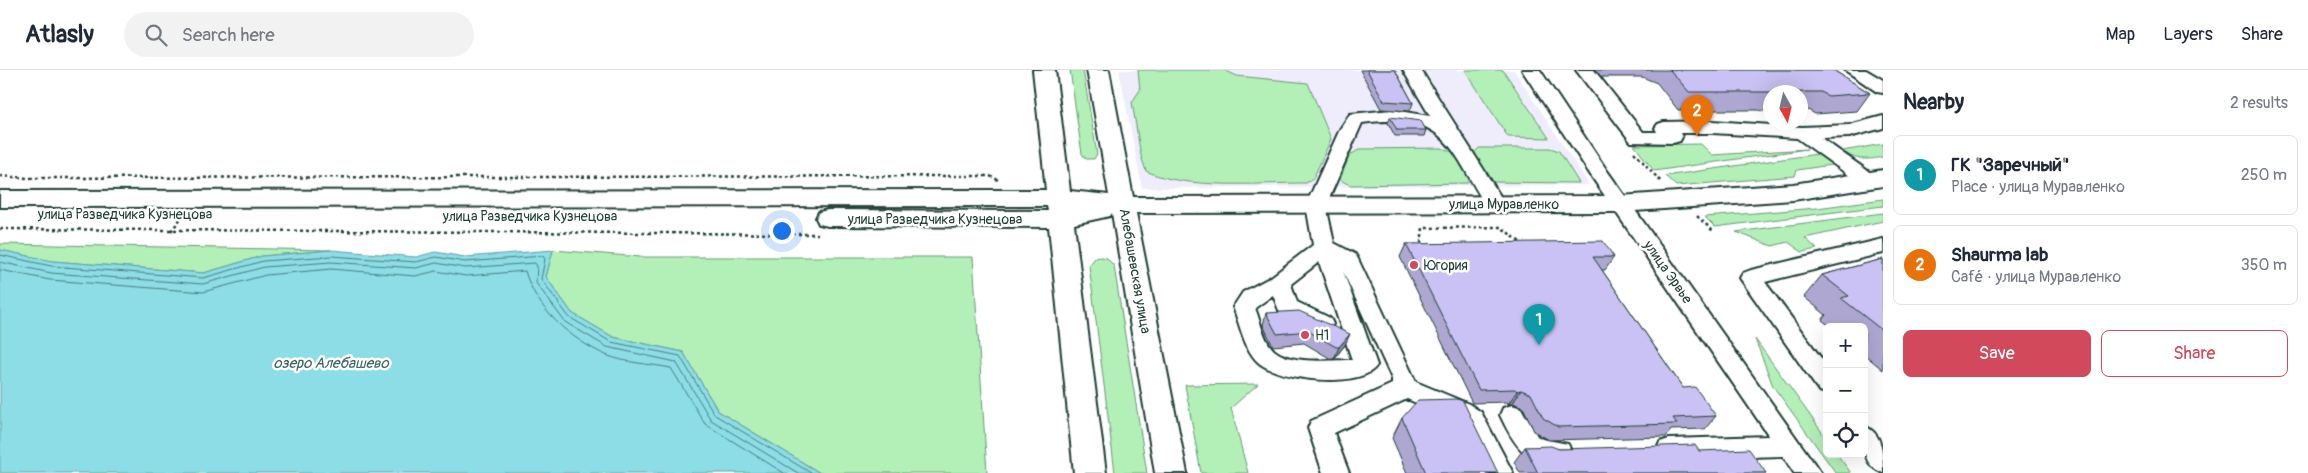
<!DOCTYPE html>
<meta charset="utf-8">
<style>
:root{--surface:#fff;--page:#f2f2f3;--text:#1f2937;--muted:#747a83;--line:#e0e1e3;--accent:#d1495b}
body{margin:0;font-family:Pangolin,sans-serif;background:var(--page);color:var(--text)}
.controls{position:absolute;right:15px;bottom:15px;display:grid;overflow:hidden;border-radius:8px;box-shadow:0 5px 20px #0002}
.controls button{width:45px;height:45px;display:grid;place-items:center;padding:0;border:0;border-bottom:1px solid var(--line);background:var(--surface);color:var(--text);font:25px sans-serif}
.compass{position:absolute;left:1763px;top:15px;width:45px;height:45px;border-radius:50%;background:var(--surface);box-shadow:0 5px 20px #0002;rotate:172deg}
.you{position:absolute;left:781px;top:160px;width:18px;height:18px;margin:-12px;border:4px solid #fff;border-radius:50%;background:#1a73e8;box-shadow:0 0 0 8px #1a73e833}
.badge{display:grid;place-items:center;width:32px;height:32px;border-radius:50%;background:var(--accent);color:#fff;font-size:16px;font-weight:700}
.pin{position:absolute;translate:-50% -41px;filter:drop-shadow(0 1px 2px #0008)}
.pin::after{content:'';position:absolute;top:26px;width:18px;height:15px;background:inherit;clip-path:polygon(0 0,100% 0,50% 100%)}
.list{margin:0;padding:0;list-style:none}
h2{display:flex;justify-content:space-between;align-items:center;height:65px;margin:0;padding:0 20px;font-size:21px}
h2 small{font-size:16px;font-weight:400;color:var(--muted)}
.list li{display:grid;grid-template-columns:32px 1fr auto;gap:15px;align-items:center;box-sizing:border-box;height:80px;margin:0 10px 10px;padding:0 10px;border:1px solid var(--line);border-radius:8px}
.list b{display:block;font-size:19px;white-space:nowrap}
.list p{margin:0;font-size:16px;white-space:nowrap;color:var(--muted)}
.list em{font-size:16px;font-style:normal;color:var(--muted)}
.actions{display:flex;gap:10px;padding:15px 20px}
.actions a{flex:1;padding:11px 0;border:1px solid var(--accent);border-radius:8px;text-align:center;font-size:18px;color:var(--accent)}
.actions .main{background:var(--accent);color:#fff}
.icon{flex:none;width:28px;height:28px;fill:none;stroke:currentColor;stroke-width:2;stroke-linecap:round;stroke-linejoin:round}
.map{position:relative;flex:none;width:1883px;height:403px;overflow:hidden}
header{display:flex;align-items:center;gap:30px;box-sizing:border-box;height:70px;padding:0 25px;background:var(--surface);border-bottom:1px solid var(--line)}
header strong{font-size:24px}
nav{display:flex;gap:28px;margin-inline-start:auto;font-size:18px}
.search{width:350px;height:45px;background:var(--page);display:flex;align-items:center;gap:12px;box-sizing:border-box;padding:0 18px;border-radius:28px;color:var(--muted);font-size:19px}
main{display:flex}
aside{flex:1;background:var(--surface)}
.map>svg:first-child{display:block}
</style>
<header>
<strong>Atlasly</strong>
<div class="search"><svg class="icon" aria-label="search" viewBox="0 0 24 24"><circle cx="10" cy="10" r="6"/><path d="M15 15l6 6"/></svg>Search here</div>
<nav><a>Map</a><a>Layers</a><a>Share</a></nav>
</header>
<main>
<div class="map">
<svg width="1883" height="403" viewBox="0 0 1883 403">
<rect width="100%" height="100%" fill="#fff"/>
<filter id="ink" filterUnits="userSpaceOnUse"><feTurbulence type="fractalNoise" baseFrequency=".02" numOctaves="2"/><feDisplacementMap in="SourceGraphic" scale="10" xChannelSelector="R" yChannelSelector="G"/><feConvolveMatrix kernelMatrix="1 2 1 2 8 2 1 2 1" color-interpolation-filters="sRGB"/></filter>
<g filter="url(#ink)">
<path fill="#efedfc" d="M1119,0H1514L1589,115L1142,118Z"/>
<path fill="#b2f0b7" stroke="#689676" d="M1070,0H1083L1097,84L1094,89H1086L1082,84Z
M1138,0H1224L1237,6L1308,13L1331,69L1313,109L1306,113C1261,113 1185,120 1146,101L1141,86L1132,32L1140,20Z
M1465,0H1503L1549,68L1508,67Z
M1701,74L1712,85L1807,79L1654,101L1634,75Z
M1883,74V87C1867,90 1856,91 1842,81Z
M1442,78L1455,83L1470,108L1468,113L1350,115L1340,110L1349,86L1360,79Z
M1479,78H1550L1559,81L1579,113L1490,112L1474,83Z
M1824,83L1832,90L1831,95L1797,100L1795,106L1676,116L1665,106Z
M1883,129V136L1715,157L1705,147L1817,138Z
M1883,143V151L1805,168L1817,179L1802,182L1788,172L1772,176L1736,162Z
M0,174L331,180L262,186L204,203L52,191L0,180Z
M553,180L641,187H973L987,403H820L718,341L683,282L613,267L572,243L546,207Z
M1101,187L1107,188L1114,196L1147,403H1115L1089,195L1095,188Z
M1755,269L1827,369V384H1837L1851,403H1836L1773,316Z
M1258,314L1231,338L1248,403H1201L1185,315Z"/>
<path fill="#8cdde6" stroke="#609d9f" d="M0,180L52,191L204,203L262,186L331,180L416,187L435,182L465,187L553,180L546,207L572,243L613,267L683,282L718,341L820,403H0Z"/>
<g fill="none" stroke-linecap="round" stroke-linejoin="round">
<path stroke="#4b7d7b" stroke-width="1" d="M0,185L51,196L203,208L263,191L331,186L416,192L436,187L465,192L543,186L545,189L541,209L569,247L611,272L680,286L715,345L811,403
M0,192L51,203L203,214L264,197L331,192L416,198L436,193L465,198L535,193L537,196L536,213L565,252L607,277L676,292L711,350L798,403
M0,200L50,210L203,222L266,205L331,199L415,206L436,201L466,206L525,201C536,239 570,269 606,285C625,293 651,294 671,298L705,354L784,403"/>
<g stroke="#1f3d34" stroke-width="4">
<path id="minor" d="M1403,0H1421C1448,45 1478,89 1505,134L1502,139L1495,141L1488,139C1449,77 1448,42 1362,53L1326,135L1334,173L1355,184L1358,189L1416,312L1469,334L1481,342L1513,403H1487L1463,356L1451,348L1407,329L1334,363L1349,403H1323L1308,358L1311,351L1392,314V309L1343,201L1377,295C1363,320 1277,310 1258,292C1244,279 1240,254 1233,237L1243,222L1271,207L1313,175L1306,135L1340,59L1350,44L1392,40L1430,46ZM1319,192L1352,290C1330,290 1287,295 1272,278C1263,268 1260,250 1255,238L1273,225L1280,243C1295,250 1313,265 1330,260L1333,254L1330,248L1297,232L1291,214Z
M1522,0H1540L1608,102L1821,403H1794L1783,386L1669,389L1660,386L1657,379L1660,372L1669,369L1769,366L1594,110Z
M1576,0H1594L1643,62H1657L1655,58L1658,54L1664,52L1712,51L1802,57L1849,55L1883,46V58L1849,67L1821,68L1875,106L1878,110L1875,114L1868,116L1861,114L1797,68L1712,63H1680L1682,67L1680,71L1673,73L1631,72Z
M1845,0H1866L1883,10V23L1877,22Z
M1883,169V183L1765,212L1827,296V323L1819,321L1740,208L1743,203L1751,200Z
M1512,335L1521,338L1537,366L1542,369L1568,374L1571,381L1568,388C1529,402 1514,375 1500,345L1503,338Z
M1864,356C1883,363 1883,383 1883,403C1861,395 1864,376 1864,356Z"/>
</g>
<g stroke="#1f3d34" stroke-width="4">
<path id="major" d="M1033,0H1055L1070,121L1109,125L1087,0H1109L1133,127L1620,126L1793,114L1883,100V116L1793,130L1620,142L1136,143L1187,403H1155L1112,143L1110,146L1074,154L1106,403H1074L1049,157L828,156L819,154L816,148L819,142L828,140L1048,141L1047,136L0,137V121L1046,120Z"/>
</g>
<path stroke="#1f3d34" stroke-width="2.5" stroke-dasharray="3 3" stroke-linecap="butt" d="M1634,82L1662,113
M0,106L27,108L990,106L998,110
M1697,146L1713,161
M0,159L818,164
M171,161L182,147
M1421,173L1423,158L1501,157L1520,172"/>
<use href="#minor" fill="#fff" fill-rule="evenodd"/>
<use href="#major" fill="#fff" fill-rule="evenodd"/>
</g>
<path fill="#aea7d2" stroke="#1f3d34" d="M1360,0H1395L1413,33L1410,41L1381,39Z
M1595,0H1833L1870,23L1857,41L1815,44L1808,40H1800V22H1770V42L1758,40H1678L1657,13L1642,7H1602Z
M1390,47L1426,60L1424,66H1395L1388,53Z
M1406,174L1614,187L1605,200H1602L1683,318L1716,346L1705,359L1671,360L1666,367L1549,370L1534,361L1523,337L1513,333L1508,334L1507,332L1472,333L1400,187Z
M1883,189V300L1864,284V257H1831L1822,250L1826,245L1804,227L1822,205Z
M1266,243L1345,275L1334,289H1331L1304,273L1273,276L1263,255Z
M1402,348L1498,403H1407L1392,368Z
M1525,377L1559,379L1699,381L1766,403H1520L1514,392Z"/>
<path fill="#8d88ab" stroke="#1f3d34" d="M1350,264L1345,275L1334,289L1339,277Z
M1521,320L1513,333L1508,334L1517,321Z"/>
<path fill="#cac2f4" stroke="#1f3d34" d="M1367,0H1395L1413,33L1384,31Z
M1670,0H1833L1870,23L1828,26L1821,22H1689Z
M1390,47L1421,51L1426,60H1397Z
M1603,171L1614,187H1593L1683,318L1695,317L1716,346L1673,348L1677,354L1558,357L1543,348L1531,324L1521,320L1517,321L1515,319L1479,320L1406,174Z
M1883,189V261L1841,228L1849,226L1822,205Z
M1299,241L1350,264L1339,277H1336L1308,261L1277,264L1266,243Z
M1457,329L1463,331L1498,403H1426L1402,348L1418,330Z
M1695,375L1699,381L1749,379L1766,403H1538L1525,377L1551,376L1559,379Z"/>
</g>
<g fill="#d1495b" stroke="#fff" stroke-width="2">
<circle cx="1414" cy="195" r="5"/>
<circle cx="1305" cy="265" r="5"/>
</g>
<g text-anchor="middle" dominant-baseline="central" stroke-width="5" stroke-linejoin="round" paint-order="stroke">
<g font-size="14" fill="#1f3d34" stroke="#fff">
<text x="1504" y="134">улица Муравленко</text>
<text x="125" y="144">улица Разведчика Кузнецова</text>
<text x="530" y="146">улица Разведчика Кузнецова</text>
<text x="935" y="149">улица Разведчика Кузнецова</text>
<text transform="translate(1135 201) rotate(80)">Алебашевская улица</text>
<text transform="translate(1668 202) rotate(55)">улица Эрвье</text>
</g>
<g font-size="14" fill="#1f3d34" stroke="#fff" text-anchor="start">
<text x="1424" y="195">Югория</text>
<text x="1315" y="265">Н1</text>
</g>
<g font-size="15" font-style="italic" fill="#3a6560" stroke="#fff">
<text x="331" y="293">озеро Алебашево</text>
</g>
</g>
</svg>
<div class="controls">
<button>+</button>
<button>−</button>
<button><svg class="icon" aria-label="locate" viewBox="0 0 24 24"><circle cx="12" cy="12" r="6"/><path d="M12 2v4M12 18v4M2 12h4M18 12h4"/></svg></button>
</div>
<svg class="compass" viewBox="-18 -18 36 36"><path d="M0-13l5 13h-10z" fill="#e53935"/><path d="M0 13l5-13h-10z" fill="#747a83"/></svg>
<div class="you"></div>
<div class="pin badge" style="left:1539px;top:275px;background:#0f9aa8">1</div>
<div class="pin badge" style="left:1697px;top:66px;background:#e8710a">2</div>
</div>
<aside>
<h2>Nearby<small>2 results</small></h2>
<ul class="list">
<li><span class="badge" style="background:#0f9aa8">1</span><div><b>ГК &quot;Заречный&quot;</b><p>Place · улица Муравленко</p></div><em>250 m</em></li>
<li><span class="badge" style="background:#e8710a">2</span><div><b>Shaurma lab</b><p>Café · улица Муравленко</p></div><em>350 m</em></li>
</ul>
<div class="actions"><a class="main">Save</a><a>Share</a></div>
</aside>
</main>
